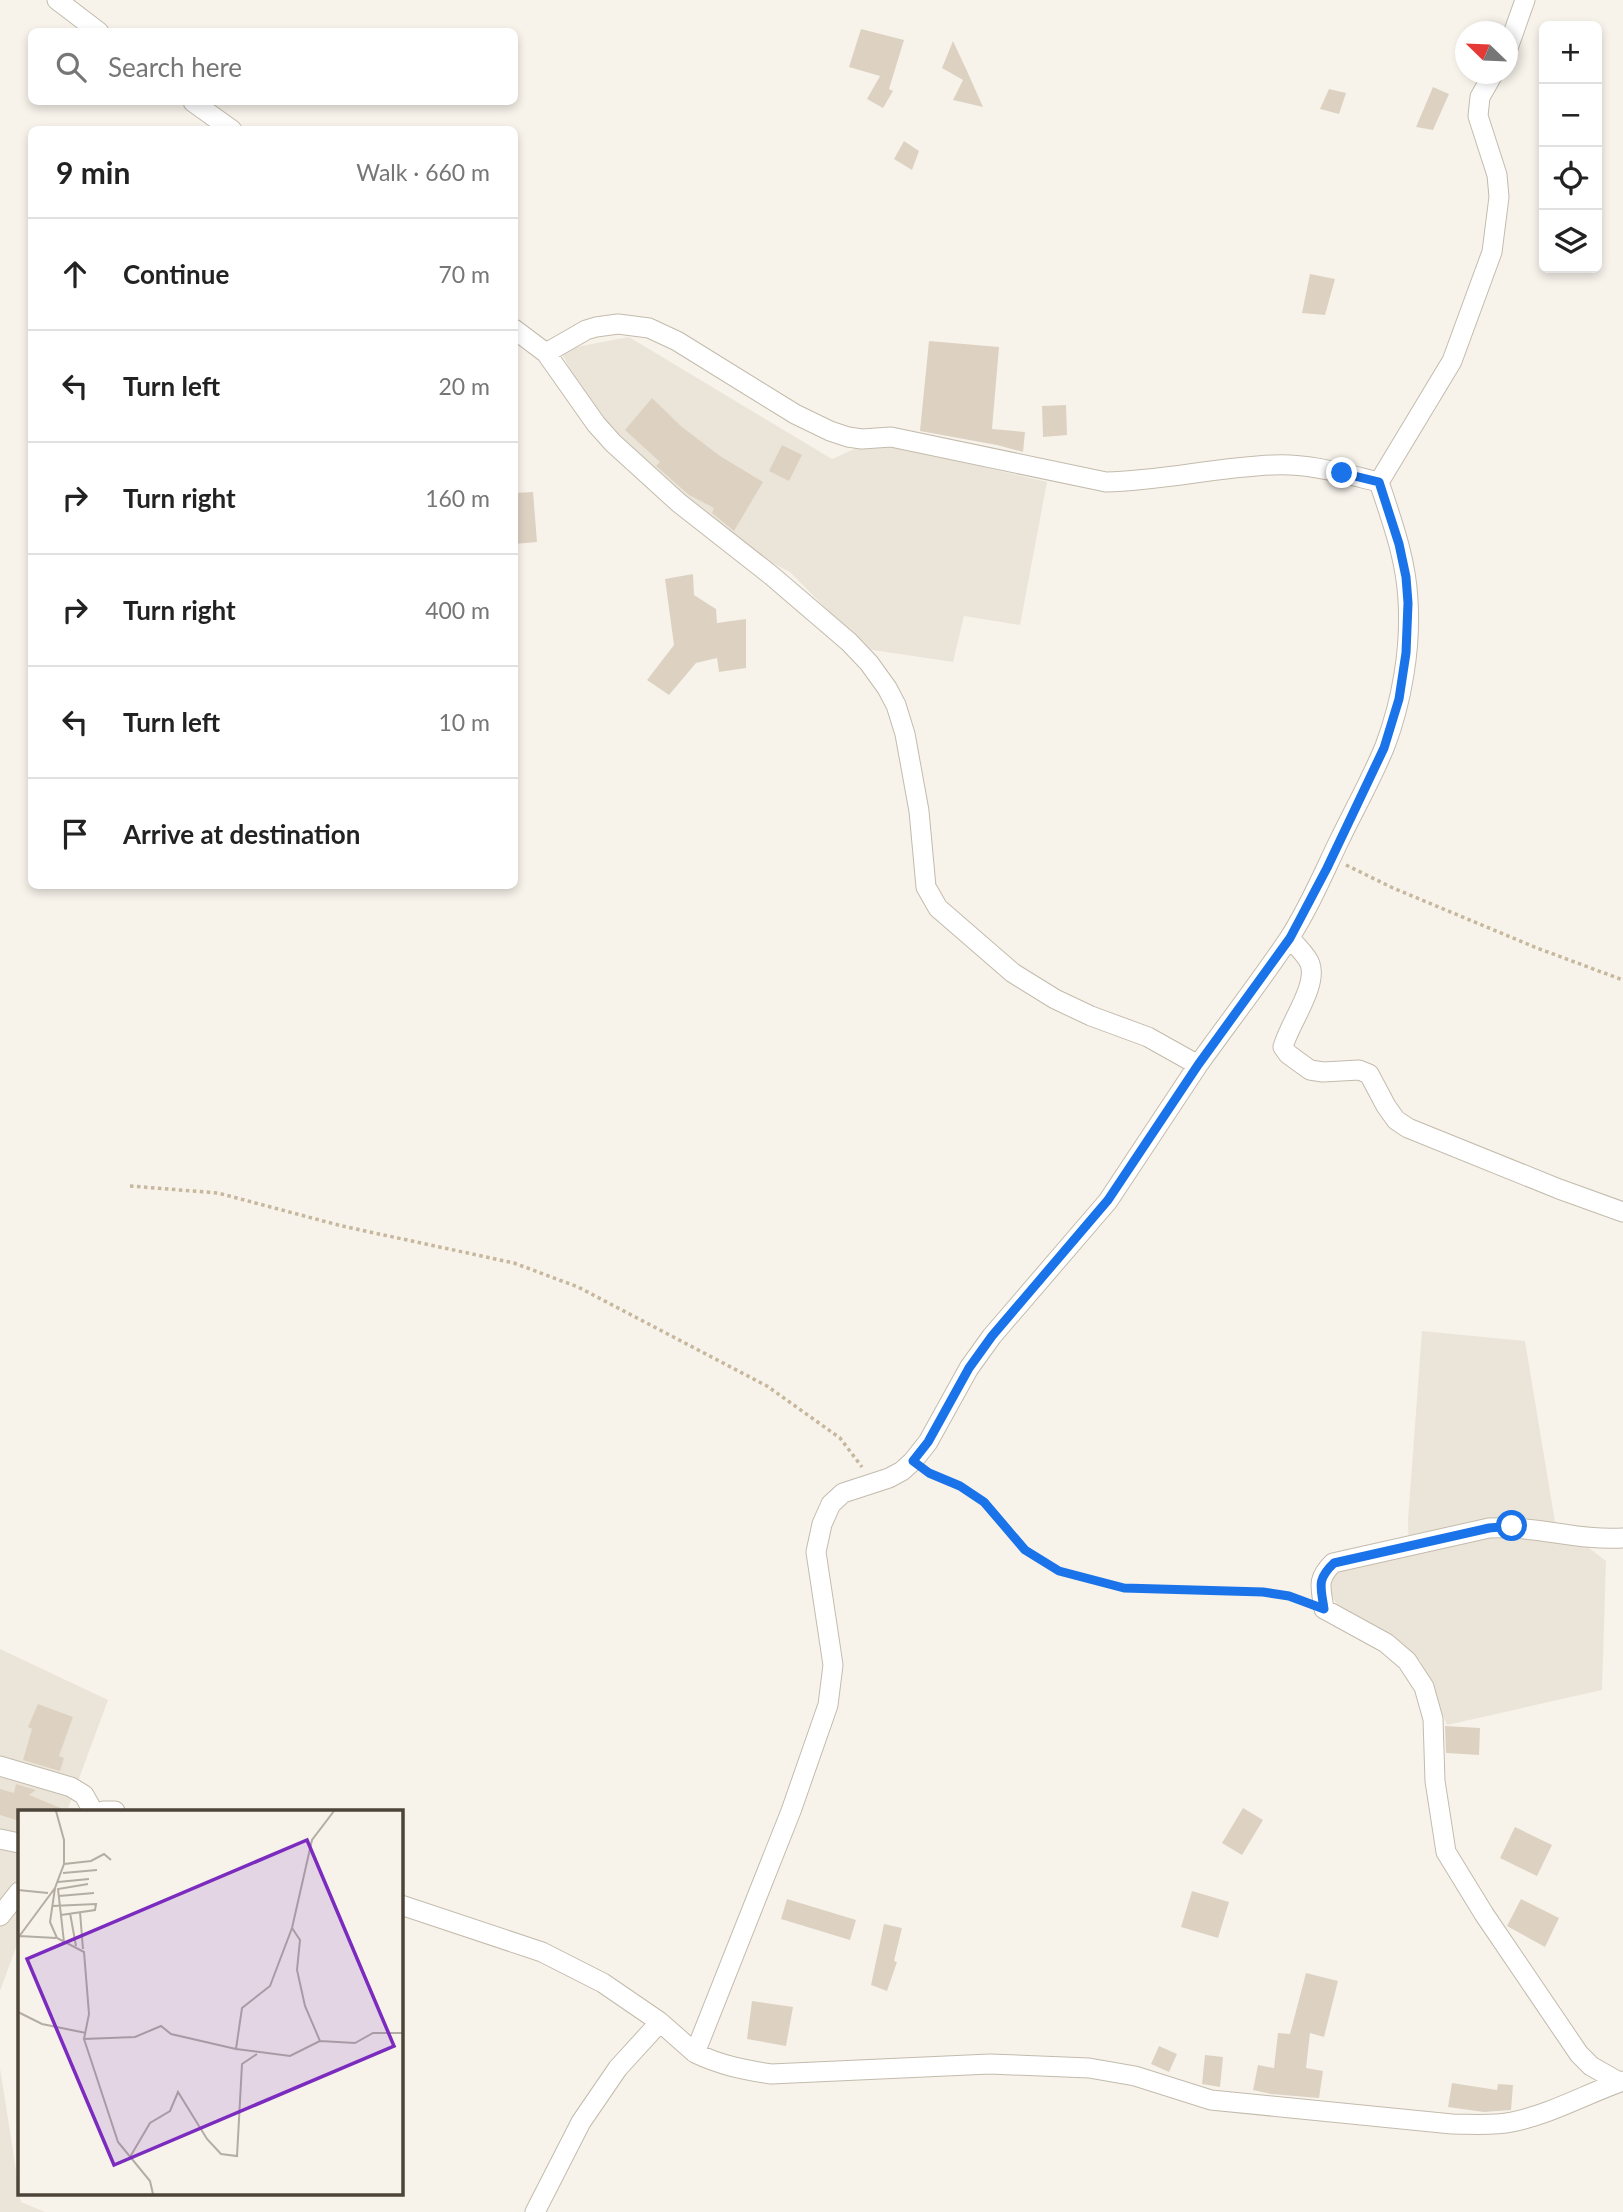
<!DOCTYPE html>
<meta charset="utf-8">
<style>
:root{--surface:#fff;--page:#f2f2f2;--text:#222;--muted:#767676;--line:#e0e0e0}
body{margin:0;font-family:Lato,sans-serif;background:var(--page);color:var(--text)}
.controls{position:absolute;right:21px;top:21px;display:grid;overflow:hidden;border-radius:10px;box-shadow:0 4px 10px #0003}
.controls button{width:63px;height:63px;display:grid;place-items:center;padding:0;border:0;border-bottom:2px solid var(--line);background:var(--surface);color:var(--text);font:35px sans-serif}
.compass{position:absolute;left:1455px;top:21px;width:63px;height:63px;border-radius:50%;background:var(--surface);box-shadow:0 4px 10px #0003;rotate:293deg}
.stop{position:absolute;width:21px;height:21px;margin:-16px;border:5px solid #1a73e8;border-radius:50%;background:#fff}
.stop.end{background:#1a73e8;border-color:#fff;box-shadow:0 2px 7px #0008}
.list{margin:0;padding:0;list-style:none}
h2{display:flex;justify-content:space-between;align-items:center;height:91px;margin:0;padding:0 28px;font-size:30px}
h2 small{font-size:23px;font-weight:400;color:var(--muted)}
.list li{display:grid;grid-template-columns:46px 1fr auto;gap:21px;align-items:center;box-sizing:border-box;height:112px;padding:0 28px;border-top:2px solid var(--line)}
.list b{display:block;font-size:26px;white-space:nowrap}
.list em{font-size:23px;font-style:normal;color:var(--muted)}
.icon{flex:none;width:38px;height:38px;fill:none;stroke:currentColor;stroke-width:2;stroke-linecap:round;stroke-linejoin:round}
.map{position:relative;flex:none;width:1623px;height:2212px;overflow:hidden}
.search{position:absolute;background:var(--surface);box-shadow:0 4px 10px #0003;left:28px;top:28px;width:490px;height:77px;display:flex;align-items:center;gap:18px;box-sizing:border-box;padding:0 24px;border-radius:10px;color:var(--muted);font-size:26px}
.panel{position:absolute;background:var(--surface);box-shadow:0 4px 10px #0003;left:28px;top:126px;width:490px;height:763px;border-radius:10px}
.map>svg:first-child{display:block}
</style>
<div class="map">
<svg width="1623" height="2212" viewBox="0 0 1623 2212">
<rect width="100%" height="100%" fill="#f7f3eb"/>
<path fill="#ebe5d9" d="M629,337L832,459L872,441L1047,482L1020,625L964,616L953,662L866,649L790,572L739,546L596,419L560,350Z
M1422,1331L1525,1341L1555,1522L1606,1561L1602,1690L1447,1725L1420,1660L1344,1614L1326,1589L1331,1571L1409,1556L1408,1520Z
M0,1649L108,1700L67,1811H19V1939L0,1991Z
M0,2068L21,2202L45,2212H0Z"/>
<path fill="#ddd2c2" d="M861,29L904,40L889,89L893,91L883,108L867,99L880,76L849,67Z
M953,41L967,71L983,107L953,100L963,80L942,68Z
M1433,87L1449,94L1433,130L1416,127Z
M1329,89L1346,93L1339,114L1320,109Z
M904,141L919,151L912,170L894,159Z
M1310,274L1335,279L1325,315L1302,313Z
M929,341L999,347L992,429L1025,432L1023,452L997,445L920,431Z
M652,398L682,427L720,456L763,482L734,531L712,513L714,508L689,495L656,466L660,462L625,430Z
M1066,405L1067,435L1043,437L1042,406Z
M782,445L802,455L789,481L769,471Z
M533,492L537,542L514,544V493Z
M693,574L694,595L716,609L717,623L746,619V668L719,672L717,658L696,663L669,695L647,680L674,645L665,579Z
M38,1704L73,1717L59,1756L64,1758L60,1771L23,1760L32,1729L28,1727Z
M1445,1726L1480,1728L1479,1755L1446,1753Z
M16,1784L36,1790L29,1795L68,1811H19V1821L0,1815V1789L14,1793Z
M1243,1808L1263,1820L1242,1855L1222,1843Z
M1515,1827L1552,1845L1537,1876L1500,1858Z
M1192,1891L1229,1902L1218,1938L1181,1927Z
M787,1899L856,1920L850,1940L781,1919Z
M1521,1899L1559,1918L1545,1947L1507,1926Z
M884,1924L902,1928L894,1961L897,1962L887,1991L871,1985Z
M1306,1973L1338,1981L1324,2037L1310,2033L1306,2068L1323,2071L1319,2098L1271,2094L1253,2090L1258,2065L1274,2068L1278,2033L1290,2034Z
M752,2001L793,2007L786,2046L747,2039Z
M1159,2046L1177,2054L1169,2072L1151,2064Z
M1205,2055L1223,2057L1220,2087L1202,2084Z
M1452,2083L1497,2090L1498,2084L1513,2085L1511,2110L1484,2112L1448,2107Z"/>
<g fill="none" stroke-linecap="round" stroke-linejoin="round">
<g stroke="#c3bbac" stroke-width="21">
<path id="minor" d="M57,0L99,32
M1508,48L1525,0
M193,102L232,130
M514,329L546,353L596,424L613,443L679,503L772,576L849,642L869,663L887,688L896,705L905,734L919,811L926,887L938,908L1013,973L1055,999L1091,1016L1148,1037L1198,1065L1108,1201L992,1336L969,1368L928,1442L913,1461L902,1471L889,1478L843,1493L831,1504L822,1524L816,1552L833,1665L828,1705L791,1811L695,2053C720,2065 744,2070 771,2074L990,2064L1089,2068L1135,2076L1211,2100L1452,2124C1472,2124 1492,2126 1512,2122C1551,2114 1586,2094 1623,2081
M546,353L586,330L596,327L618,324L649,328L677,341L795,414L830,431L848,437L862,439L891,437L1106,482C1162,481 1217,467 1273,465C1308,463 1345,474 1379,482C1392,521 1406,559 1408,600C1411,648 1402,701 1385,746C1372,778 1354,810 1339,841C1323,874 1308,910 1288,940C1259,983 1228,1023 1198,1065
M1379,482L1452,361L1492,252L1499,197L1497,175L1478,116L1480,97L1493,74
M1290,938C1296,946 1307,955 1310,964C1318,986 1289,1024 1283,1047L1288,1054L1310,1070L1323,1072L1359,1070L1369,1074L1386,1106L1396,1120L1408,1128L1559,1189L1623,1212
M0,1766L71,1787L84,1795L93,1811
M103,1811H115
M0,1839L19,1843
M401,1905L542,1952L603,1983L660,2022L695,2053
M0,1916L19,1892
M1619,2082L1591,2066L1579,2054L1484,1914L1446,1852L1435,1781L1433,1719L1424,1687L1407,1661L1386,1643L1324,1609C1321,1587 1316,1580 1333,1563L1489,1528C1534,1525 1578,1541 1623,1538
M535,2212L581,2122L618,2068L660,2022"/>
</g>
<path stroke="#c7b79c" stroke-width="3.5" stroke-dasharray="3.5 3.5" stroke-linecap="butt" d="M1346,865L1393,888L1537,948L1623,980
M130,1186L218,1193L342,1226L514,1263L578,1287L767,1386L840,1438L862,1467
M927,1471L960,1486L984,1502L1025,1550L1059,1571L1124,1588L1263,1592L1289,1596L1306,1602"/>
<use href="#minor" stroke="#fff" stroke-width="19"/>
</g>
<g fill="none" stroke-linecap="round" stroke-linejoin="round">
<path stroke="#1a73e8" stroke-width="9" d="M1342,473L1379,482L1399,544L1406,577L1408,603L1406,653L1399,699L1384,748L1327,868L1290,938L1198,1065L1108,1200L992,1336L969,1368L928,1442L913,1461L929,1473L960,1486L984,1502L1025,1550L1059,1571L1124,1588L1263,1592L1289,1596L1324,1609C1321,1587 1316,1580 1334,1563L1489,1528L1512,1526"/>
</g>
<g transform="translate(18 1810)">
<rect width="385" height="385" fill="#f7f3eb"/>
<path fill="none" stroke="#b3ada3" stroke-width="2" d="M38,1L46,30V54L37,78L32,112L39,128L66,142L71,204L66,229M46,54L73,51L86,44L93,50M45,63L79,60M40,72L71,69M0,80L30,83M41,86L76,83M34,96L78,94L77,100L43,105M62,102L65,139M52,103L58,136M1,126L38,128M0,128L37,78M46,132L40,79L70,74M0,202L24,214L68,223M302,231L337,233L355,223H385M218,239L272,246L302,231L287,196L279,160L282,130L274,118M112,347L132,313L152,301L160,282L189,329L203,344L219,346L224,254L239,244M135,384L132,371L100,332L66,229L117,227L143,216L153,224L218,239L224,198L252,176L274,118L294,30L316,1"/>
<path fill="#7b2cbf" fill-opacity="0.15" stroke="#7b2cbf" stroke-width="3.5" d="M289,30L376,236L96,355L9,149Z"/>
<rect width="385" height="385" fill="none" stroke="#4c4438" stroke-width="3.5"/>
</g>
</svg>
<div class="controls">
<button>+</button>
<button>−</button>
<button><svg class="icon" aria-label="locate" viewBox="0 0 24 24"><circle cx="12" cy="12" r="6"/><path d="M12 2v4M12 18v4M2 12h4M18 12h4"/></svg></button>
<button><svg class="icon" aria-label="layers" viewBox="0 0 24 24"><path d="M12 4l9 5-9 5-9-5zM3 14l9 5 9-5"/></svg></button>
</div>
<svg class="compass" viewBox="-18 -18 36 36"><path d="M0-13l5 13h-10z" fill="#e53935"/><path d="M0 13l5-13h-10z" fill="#767676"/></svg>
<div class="stop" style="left:1512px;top:1526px"></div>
<div class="stop end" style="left:1342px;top:473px"></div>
<div class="search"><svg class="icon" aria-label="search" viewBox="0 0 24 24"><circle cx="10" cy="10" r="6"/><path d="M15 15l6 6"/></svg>Search here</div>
<section class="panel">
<h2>9 min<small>Walk · 660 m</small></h2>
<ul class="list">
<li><svg class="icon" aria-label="ahead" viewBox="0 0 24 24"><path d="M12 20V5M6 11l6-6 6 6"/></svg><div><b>Continue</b></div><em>70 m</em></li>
<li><svg class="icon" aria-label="left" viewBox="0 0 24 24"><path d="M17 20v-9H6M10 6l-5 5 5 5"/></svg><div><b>Turn left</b></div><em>20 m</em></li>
<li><svg class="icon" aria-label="right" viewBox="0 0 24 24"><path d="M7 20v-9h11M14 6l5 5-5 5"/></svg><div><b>Turn right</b></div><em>160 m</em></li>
<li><svg class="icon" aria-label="right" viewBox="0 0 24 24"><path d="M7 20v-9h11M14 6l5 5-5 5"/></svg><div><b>Turn right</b></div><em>400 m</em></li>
<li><svg class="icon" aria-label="left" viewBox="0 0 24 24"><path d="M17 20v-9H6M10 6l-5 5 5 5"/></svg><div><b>Turn left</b></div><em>10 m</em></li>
<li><svg class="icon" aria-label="arrive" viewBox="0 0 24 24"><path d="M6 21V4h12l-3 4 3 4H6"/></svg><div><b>Arrive at destination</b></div></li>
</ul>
</section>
</div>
